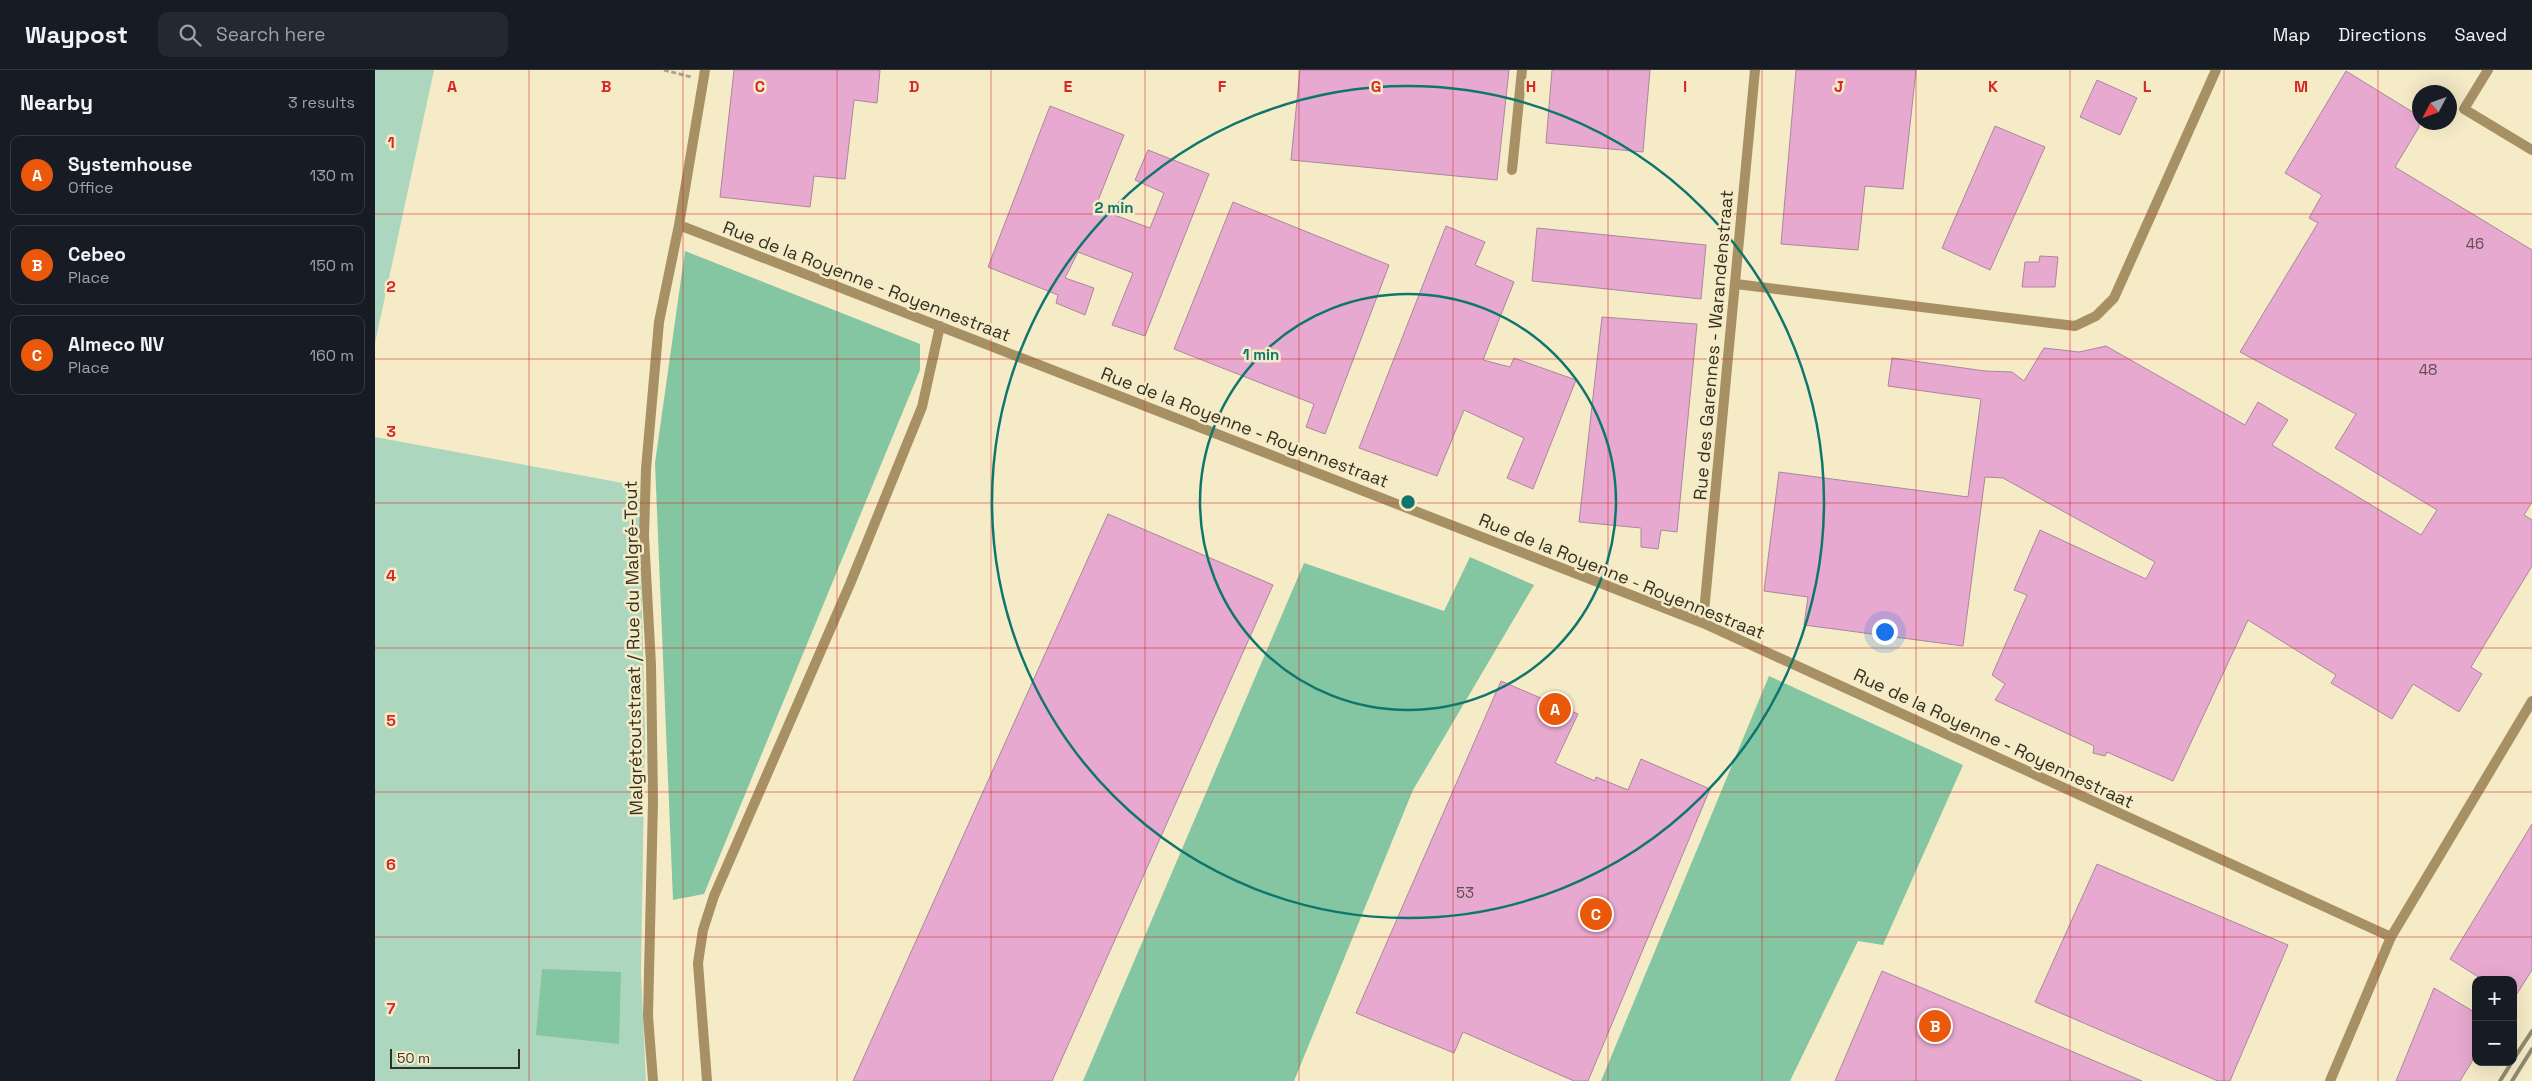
<!DOCTYPE html>
<meta charset="utf-8">
<style>
:root{--surface:#171b24;--page:#242831;--text:#f1f3f6;--muted:#9ea1a6;--line:#363941;--accent:#ea580c}
body{margin:0;font-family:"Space Grotesk",sans-serif;background:var(--page);color:var(--text)}
.controls{position:absolute;right:15px;bottom:15px;display:grid;overflow:hidden;border-radius:10px;box-shadow:0 5px 20px #0002}
.controls button{width:45px;height:45px;display:grid;place-items:center;padding:0;border:0;border-bottom:1px solid var(--line);background:var(--surface);color:var(--text);font:25px sans-serif}
.compass{position:absolute;left:2037px;top:15px;width:45px;height:45px;border-radius:50%;background:var(--surface);box-shadow:0 5px 20px #0002;rotate:229deg}
.scale{position:absolute;left:15px;bottom:12px;width:130px;box-sizing:border-box;padding-left:5px;border:2px solid #343022;border-top:0;font-size:14px;line-height:18px;white-space:nowrap;color:#343022;-webkit-text-stroke:4px #f5ebc7;paint-order:stroke}
.you{position:absolute;left:1509px;top:561px;width:18px;height:18px;margin:-12px;border:4px solid #fff;border-radius:50%;background:#1a73e8;box-shadow:0 0 0 8px #1a73e833}
.badge{display:grid;place-items:center;width:32px;height:32px;border-radius:50%;background:var(--accent);color:#fff;font-size:16px;font-weight:700}
.pin{position:absolute;translate:-50% -50%;border:2px solid #fff;box-shadow:0 1px 5px #0006}
.list{margin:0;padding:0;list-style:none}
h2{display:flex;justify-content:space-between;align-items:center;height:65px;margin:0;padding:0 20px;font-size:21px}
h2 small{font-size:16px;font-weight:400;color:var(--muted)}
.list li{display:grid;grid-template-columns:32px 1fr auto;gap:15px;align-items:center;box-sizing:border-box;height:80px;margin:0 10px 10px;padding:0 10px;border:1px solid var(--line);border-radius:10px}
.list b{display:block;font-size:19px;white-space:nowrap}
.list p{margin:0;font-size:16px;white-space:nowrap;color:var(--muted)}
.list em{font-size:16px;font-style:normal;color:var(--muted)}
.icon{flex:none;width:28px;height:28px;fill:none;stroke:currentColor;stroke-width:2;stroke-linecap:round;stroke-linejoin:round}
.map{position:relative;flex:none;width:2157px;height:1011px;overflow:hidden}
header{display:flex;align-items:center;gap:30px;box-sizing:border-box;height:70px;padding:0 25px;background:var(--surface);border-bottom:1px solid var(--line)}
header strong{font-size:24px}
nav{display:flex;gap:28px;margin-inline-start:auto;font-size:18px}
.search{width:350px;height:45px;background:var(--page);display:flex;align-items:center;gap:12px;box-sizing:border-box;padding:0 18px;border-radius:10px;color:var(--muted);font-size:19px}
main{display:flex}
aside{flex:1;background:var(--surface)}
.map>svg:first-child{display:block}
</style>
<header>
<strong>Waypost</strong>
<div class="search"><svg class="icon" aria-label="search" viewBox="0 0 24 24"><circle cx="10" cy="10" r="6"/><path d="M15 15l6 6"/></svg>Search here</div>
<nav><a>Map</a><a>Directions</a><a>Saved</a></nav>
</header>
<main>
<aside>
<h2>Nearby<small>3 results</small></h2>
<ul class="list">
<li><span class="badge">A</span><div><b>Systemhouse</b><p>Office</p></div><em>130 m</em></li>
<li><span class="badge">B</span><div><b>Cebeo</b><p>Place</p></div><em>150 m</em></li>
<li><span class="badge">C</span><div><b>Almeco NV</b><p>Place</p></div><em>160 m</em></li>
</ul>
</aside>
<div class="map">
<svg width="2157" height="1011" viewBox="0 0 2157 1011">
<rect width="100%" height="100%" fill="#f5ebc7"/>
<path fill="#add6be" d="M0,0H59L0,273Z
M0,367L264,416L270,660L266,903L271,1011H0Z"/>
<path fill="#83c6a1" d="M310,181L545,274V300L329,824L298,830L280,393Z
M1095,487L1159,515L1038,720L919,1011H708L929,493L1069,541Z
M1394,606L1588,695L1508,875L1483,871L1415,1011H1226Z
M167,899L246,902L244,974L161,965Z"/>
<path fill="#e7a9cf" stroke="#a9889c" d="M359,0H505L502,33L479,30L470,109L439,106L435,137L345,127Z
M925,0H1134L1122,110L916,90Z
M1177,0H1275L1268,82L1171,73Z
M1421,0H1541L1528,119L1490,116L1483,180L1406,174Z
M1971,1L2044,46V57L2020,97L2157,180V432L2149,445L2157,450V496L2096,597L2107,604L2084,642L2038,614L2017,649L1956,613L1961,605L1873,550L1798,711L1732,682L1730,686L1718,683L1719,676L1620,630L1630,614L1617,605L1652,525L1639,520L1665,460L1771,509L1780,492L1628,408L1610,407L1588,576L1429,555L1433,527L1389,521L1404,402L1593,427L1606,329L1513,316L1517,288L1610,301L1637,302L1649,311L1669,278L1704,282L1731,276L1870,355L1883,332L1913,350L1897,375L2046,465L2062,440L1960,378L1981,344L1865,282L1943,153L1934,148L1947,125L1910,103Z
M1722,10L1762,28L1745,65L1705,47Z
M675,36L749,65L720,138L775,158L789,123L760,110L773,80L834,104L770,266L737,255L758,203L703,182L690,208L719,218L710,245L681,233L683,225L613,197Z
M1620,56L1670,77L1615,200L1567,178Z
M858,132L1014,195L950,364L931,357L939,334L799,279Z
M1071,156L1110,172L1100,195L1139,212L1108,290L1135,297L1139,288L1201,310L1158,419L1132,408L1149,368L1089,340L1062,406L984,378Z
M1162,158L1331,175L1326,229L1157,211Z
M1665,186L1683,187L1680,217H1647L1650,192H1664Z
M1227,247L1322,254L1302,462L1286,460L1283,479L1266,477V458L1204,452Z
M733,444L898,515L677,1011H478Z
M1126,611L1203,644L1180,693L1220,711L1221,707L1253,720L1266,689L1335,719L1213,1011H1199L1088,962L1079,983L981,943Z
M2157,754V900L2138,930V910H2108L2075,889Z
M1722,794L1913,875L1855,1011H1843L1660,932Z
M1507,901L1767,1011H1460Z
M2059,918L2101,943V985L2085,1011H2021Z"/>
<g fill="none" stroke-linecap="round" stroke-linejoin="round">
<path stroke="#aca489" stroke-width="3" stroke-dasharray="5 2.5" stroke-linecap="butt" d="M289,0L316,7"/>
<path stroke="#a69064" stroke-width="10" d="M2113,0L2089,39L2157,80
M1137,100L1147,0
M304,155L1328,553L2016,867L1955,1011
M1361,214L1700,256L1721,246L1739,228L1841,0
M1328,553L1380,0
M278,1011L273,946L278,731L276,595L269,466L271,399L284,252L304,155L330,0
M332,1011L323,893L328,860L339,826L475,514L547,337L565,256"/>
<path stroke="#a69064" stroke-width="10" d="M2016,867L2157,631"/>
<path stroke="#918a71" stroke-width="4" d="M2138,990L2157,961
M2125,1011L2137,992
M2137,1011L2157,979"/>
</g>
<path fill="none" stroke="#d62828" stroke-width="1" stroke-opacity="0.55" d="M154,0V1011M308,0V1011M462,0V1011M616,0V1011M770,0V1011M924,0V1011M1078,0V1011M1233,0V1011M1387,0V1011M1541,0V1011M1695,0V1011M1849,0V1011M2003,0V1011M0,144H2157M0,289H2157M0,433H2157M0,578H2157M0,722H2157M0,867H2157"/>
<g fill="none" stroke="#0f766e" stroke-width="2.5">
<circle cx="1033" cy="432" r="208"/>
<circle cx="1033" cy="432" r="416"/>
</g>
<g text-anchor="middle" dominant-baseline="central" stroke-width="5" stroke-linejoin="round" paint-order="stroke">
<g font-size="15" fill="#614e4d">
<text x="2100" y="173">46</text>
<text x="2053" y="299">48</text>
<text x="1090" y="822">53</text>
</g>
<g font-size="18" fill="#343022" stroke="#f5ebc7">
<text transform="translate(492 211) rotate(21)">Rue de la Royenne - Royennestraat</text>
<text transform="translate(1338 275) rotate(-85)">Rue des Garennes - Warandenstraat</text>
<text transform="translate(870 357) rotate(21)">Rue de la Royenne - Royennestraat</text>
<text transform="translate(1247 506) rotate(22)">Rue de la Royenne - Royennestraat</text>
<text transform="translate(258 578) rotate(-91)">Malgrétoutstraat / Rue du Malgré-Tout</text>
<text transform="translate(1619 668) rotate(25)">Rue de la Royenne - Royennestraat</text>
</g>
</g>
<g font-size="16" text-anchor="middle" font-weight="bold" fill="#d62828" stroke="#f5ebc7" stroke-width="5" stroke-linejoin="round" paint-order="stroke">
<text x="77" y="22">A</text>
<text x="231" y="22">B</text>
<text x="385" y="22">C</text>
<text x="539" y="22">D</text>
<text x="693" y="22">E</text>
<text x="847" y="22">F</text>
<text x="1001" y="22">G</text>
<text x="1156" y="22">H</text>
<text x="1310" y="22">I</text>
<text x="1464" y="22">J</text>
<text x="1618" y="22">K</text>
<text x="1772" y="22">L</text>
<text x="1926" y="22">M</text>
<text x="16" y="78">1</text>
<text x="16" y="222">2</text>
<text x="16" y="367">3</text>
<text x="16" y="511">4</text>
<text x="16" y="656">5</text>
<text x="16" y="800">6</text>
<text x="16" y="944">7</text>
</g>
<circle cx="1033" cy="432" r="8" fill="#0f766e" stroke="#f5ebc7" stroke-width="2.5"/>
<g font-size="15" text-anchor="middle" font-weight="bold" fill="#0f766e" stroke="#f5ebc7" stroke-width="5" stroke-linejoin="round" paint-order="stroke">
<text x="739" y="143">2 min</text>
<text x="886" y="290">1 min</text>
</g>
</svg>
<div class="controls">
<button>+</button>
<button>−</button>
</div>
<svg class="compass" viewBox="-18 -18 36 36"><path d="M0-13l5 13h-10z" fill="#e53935"/><path d="M0 13l5-13h-10z" fill="#9ea1a6"/></svg>
<div class="scale">50 m</div>
<div class="you"></div>
<div class="pin badge" style="left:1180px;top:639px">A</div>
<div class="pin badge" style="left:1560px;top:956px">B</div>
<div class="pin badge" style="left:1221px;top:844px">C</div>
</div>
</main>
